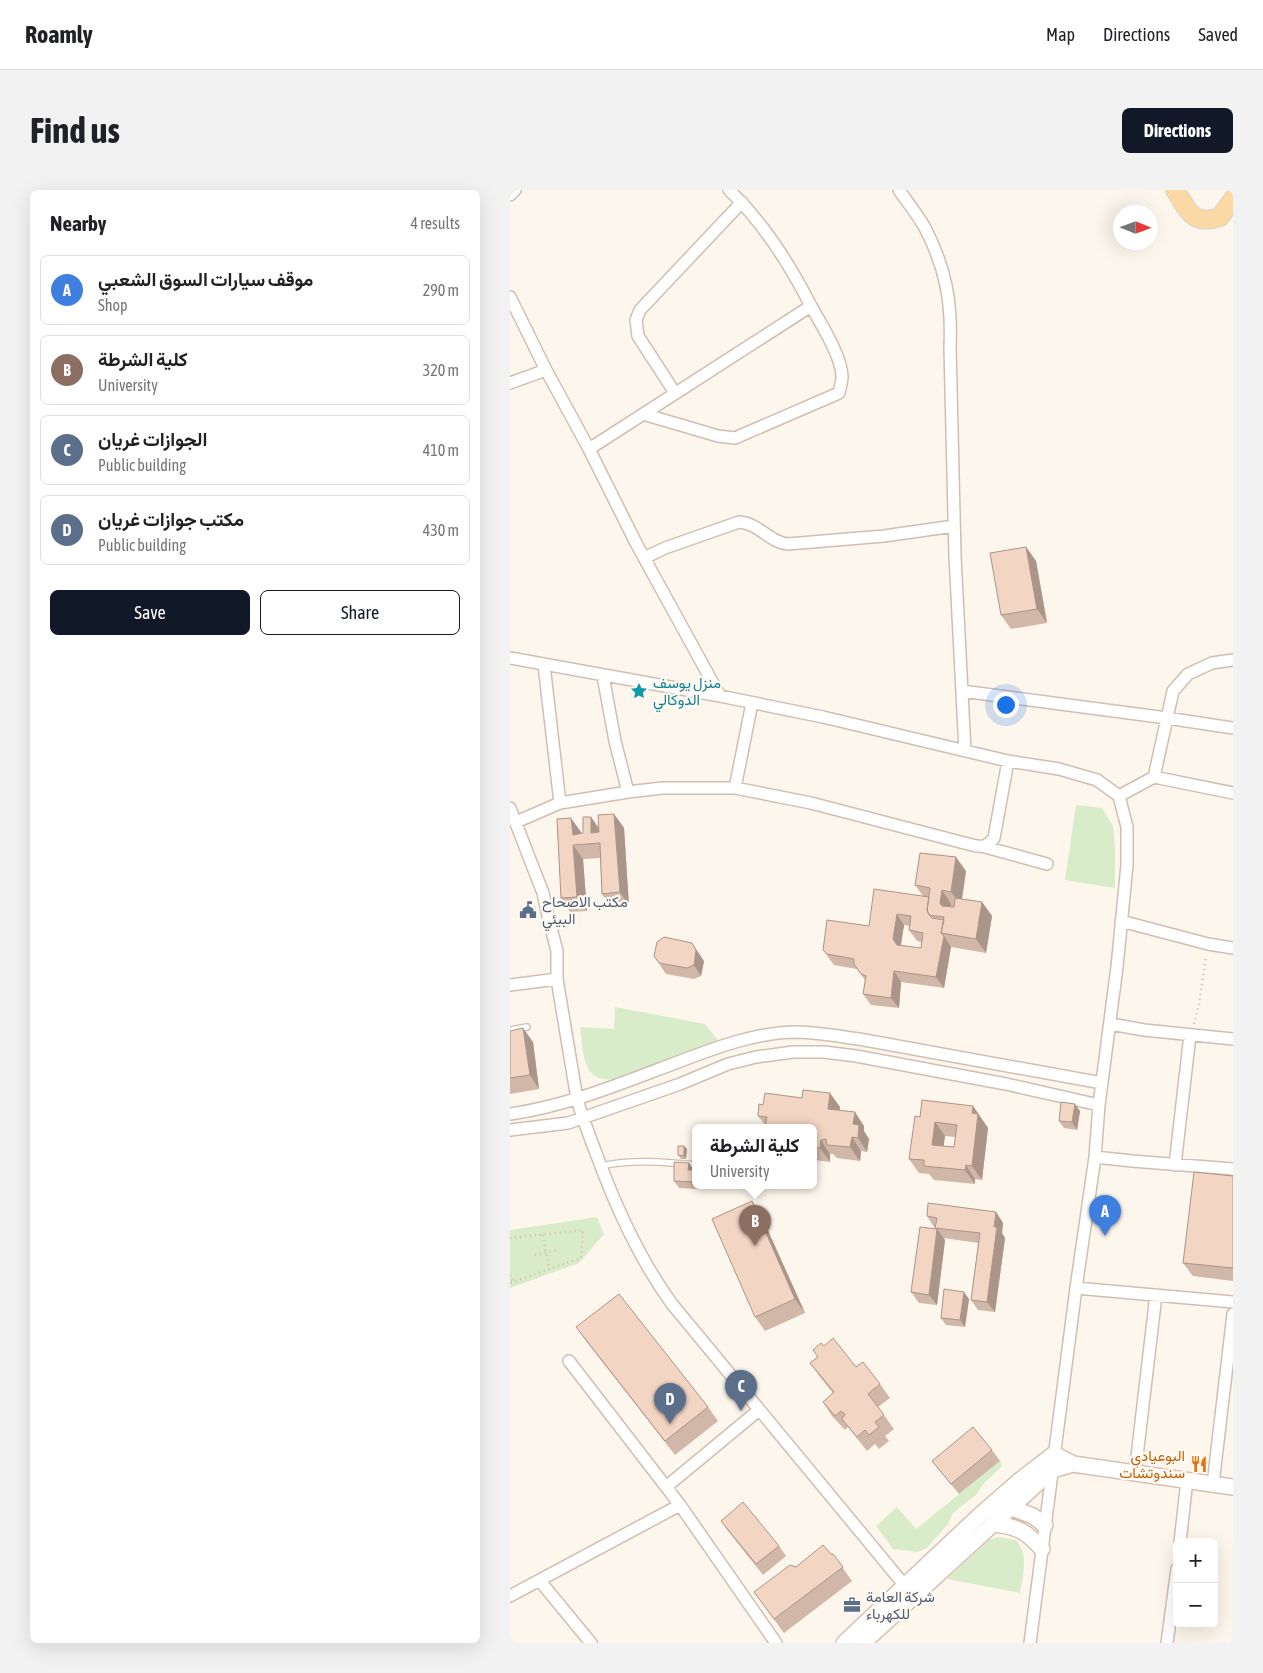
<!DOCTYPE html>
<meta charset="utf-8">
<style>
:root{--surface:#fff;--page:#f2f2f2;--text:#202124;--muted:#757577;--line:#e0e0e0;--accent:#111827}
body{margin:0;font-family:"Asap Condensed",Vazirmatn,sans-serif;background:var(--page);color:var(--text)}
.controls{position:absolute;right:15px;bottom:15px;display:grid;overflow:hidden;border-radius:8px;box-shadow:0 5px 20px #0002}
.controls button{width:45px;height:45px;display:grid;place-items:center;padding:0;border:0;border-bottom:1px solid var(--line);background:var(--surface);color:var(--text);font:25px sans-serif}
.compass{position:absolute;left:603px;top:15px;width:45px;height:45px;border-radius:50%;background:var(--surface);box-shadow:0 5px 20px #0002;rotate:91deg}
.you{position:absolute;left:495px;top:514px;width:18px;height:18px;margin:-12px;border:4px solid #fff;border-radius:50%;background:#1a73e8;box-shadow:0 0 0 8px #1a73e833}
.badge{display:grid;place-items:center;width:32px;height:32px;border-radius:50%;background:var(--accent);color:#fff;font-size:16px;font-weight:700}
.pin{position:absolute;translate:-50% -41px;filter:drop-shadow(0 1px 2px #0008)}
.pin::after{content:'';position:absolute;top:26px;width:18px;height:15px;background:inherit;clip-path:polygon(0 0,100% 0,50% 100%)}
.popup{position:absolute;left:182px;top:934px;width:125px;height:65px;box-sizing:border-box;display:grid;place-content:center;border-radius:8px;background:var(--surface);filter:drop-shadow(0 1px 4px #0005);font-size:16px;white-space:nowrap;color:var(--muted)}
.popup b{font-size:19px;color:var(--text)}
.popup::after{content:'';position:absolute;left:50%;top:100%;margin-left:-10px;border:10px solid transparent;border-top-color:var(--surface)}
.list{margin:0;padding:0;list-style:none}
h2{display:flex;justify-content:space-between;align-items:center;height:65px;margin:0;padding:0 20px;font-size:21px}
h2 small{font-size:16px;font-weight:400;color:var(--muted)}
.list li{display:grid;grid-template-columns:32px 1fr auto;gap:15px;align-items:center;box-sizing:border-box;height:70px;margin:0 10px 10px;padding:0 10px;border:1px solid var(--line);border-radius:8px}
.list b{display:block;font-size:19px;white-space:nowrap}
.list p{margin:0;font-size:16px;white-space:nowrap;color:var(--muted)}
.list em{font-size:16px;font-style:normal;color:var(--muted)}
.actions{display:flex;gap:10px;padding:15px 20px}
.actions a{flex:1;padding:11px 0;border:1px solid var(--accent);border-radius:8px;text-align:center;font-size:18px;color:var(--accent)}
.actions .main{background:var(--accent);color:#fff}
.map{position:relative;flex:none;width:723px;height:1453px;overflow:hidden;border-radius:8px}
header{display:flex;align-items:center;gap:30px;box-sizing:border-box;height:70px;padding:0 25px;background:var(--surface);border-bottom:1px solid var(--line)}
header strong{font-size:24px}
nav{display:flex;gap:28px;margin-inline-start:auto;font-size:18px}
.intro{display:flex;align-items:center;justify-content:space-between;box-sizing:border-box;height:120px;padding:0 30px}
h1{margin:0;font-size:35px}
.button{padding:12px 22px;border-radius:8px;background:var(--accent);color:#fff;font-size:18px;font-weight:700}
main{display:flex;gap:30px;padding:0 30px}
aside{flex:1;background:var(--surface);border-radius:8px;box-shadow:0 5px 20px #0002}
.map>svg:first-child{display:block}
</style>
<header>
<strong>Roamly</strong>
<nav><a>Map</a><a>Directions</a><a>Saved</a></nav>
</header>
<div class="intro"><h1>Find us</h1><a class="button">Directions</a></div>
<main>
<aside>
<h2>Nearby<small>4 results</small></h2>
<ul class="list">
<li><span class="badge" style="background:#3f7fe0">A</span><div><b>موقف سيارات السوق الشعبي</b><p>Shop</p></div><em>290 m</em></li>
<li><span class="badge" style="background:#8d6e63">B</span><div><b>كلية الشرطة</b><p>University</p></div><em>320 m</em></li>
<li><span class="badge" style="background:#5c6f8a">C</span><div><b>الجوازات غريان</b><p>Public building</p></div><em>410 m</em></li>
<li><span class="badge" style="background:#5c6f8a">D</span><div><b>مكتب جوازات غريان</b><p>Public building</p></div><em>430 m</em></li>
</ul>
<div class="actions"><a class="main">Save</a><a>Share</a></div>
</aside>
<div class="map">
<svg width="723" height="1453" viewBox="0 0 723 1453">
<rect width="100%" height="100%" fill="#fdf6ec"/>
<path fill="#d8ecc9" d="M566,615L592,618L603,636L605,658V698L555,690Z
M105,817L195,834L207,849L208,852L110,888C105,889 99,890 94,889C71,887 73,855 70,837L104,839Z
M87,1027L94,1044L69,1073L0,1098V1040Z
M490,1271L492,1276L473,1294L467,1304L443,1323L438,1334L417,1358L408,1362L383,1359L366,1336L387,1317L406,1339Z
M488,1347L506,1350C519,1366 513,1384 510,1403L437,1389L479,1350Z"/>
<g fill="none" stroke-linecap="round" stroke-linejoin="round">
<g stroke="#d1beb0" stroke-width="8">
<path id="service" d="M0,840L17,837
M91,976C122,969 155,972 186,975"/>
</g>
<g stroke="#d1beb0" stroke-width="14">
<path id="minor" d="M389,0C398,13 408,25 415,38C436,78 442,113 440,157L445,366L455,561
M0,5L5,0
M0,107L36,180L79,259L126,353L210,506
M0,193L36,180
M165,203L128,146L126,130L130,120L232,12
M133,224L208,246L225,248L329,203C330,198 332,192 332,187C332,167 311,134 301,116
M79,259L301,116C279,73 254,33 219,0
M134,368L155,358L229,332C249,333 260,353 278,354L374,346L444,336
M0,468L210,506L313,527L498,571L549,579L587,590L609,606L617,637V675L607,777L589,915L585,967L566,1098L520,1453
M34,475L50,613
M93,486L105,551L118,602
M452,501L657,528L723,538
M644,587L663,501L678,484L702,473L723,470
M225,598L242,513
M609,606L644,587L723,603
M0,618L33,703L39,730L47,761V789L67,909C73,930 81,950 89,971C108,1022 130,1070 162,1114L400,1402
M6,632L50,613L118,602L152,598H225L301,613L462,655C472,658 478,656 484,648L498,571
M475,657L537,674
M611,731L698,754L723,758
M0,795L47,789
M601,834L634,840L723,849
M0,924C56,916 107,895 160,875C200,860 241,843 284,842C306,842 327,846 349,849L592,893
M0,940L58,933L170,894L218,874L246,867L283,862H314L346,866L496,894L589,915
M585,967L622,971L723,979
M665,975L680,845
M566,1098L723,1112
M59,1171L170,1315L266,1453
M625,1283L646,1105
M703,1294L723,1124
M156,1297L249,1220
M670,1352L677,1290
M30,1391L81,1453
M0,1406L170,1315
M657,1453L667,1379"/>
</g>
<g stroke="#d6c0b0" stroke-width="18">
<path id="secondary" d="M494,1315L523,1326L535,1335
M484,1334C507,1336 517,1342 532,1359
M334,1453L469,1326L509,1291L544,1264L563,1274L723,1297
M353,1453L542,1280L563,1274"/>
</g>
<g stroke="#dad1cd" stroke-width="20">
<path id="primary" d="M665,0C678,20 682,36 710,27L723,9"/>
</g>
<path stroke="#d9b8a5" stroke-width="2.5" stroke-dasharray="1 4" stroke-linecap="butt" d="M684,834L689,814L696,766
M33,1045L39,1080
M0,1048L73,1040L71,1068L0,1093
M25,1065L47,1060
M0,1085L3,1092"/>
<use href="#service" stroke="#fff" stroke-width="5.5"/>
<use href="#minor" stroke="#fff" stroke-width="11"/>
<use href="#secondary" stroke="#fff" stroke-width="15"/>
<use href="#primary" stroke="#fbd9a5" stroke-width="18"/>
</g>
<path fill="#d1b7a8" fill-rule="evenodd" d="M516,357L526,371L537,433L501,439L491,425Z
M104,624L114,638L119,716L102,718L92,704L90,668L73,669L77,721L60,722L51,708L47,629L71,642V644L73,643L81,627L89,638Z
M456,681L452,709L472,712L482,726L476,763L441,757L434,798L391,792L389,818L361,815L353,804L355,790L347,779L324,775L313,760L413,706L405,695ZM394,735L400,736L399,740L407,751L411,752V758L391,755Z
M144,766L194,771L191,786L184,789L156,784Z
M0,841L23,852L29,899L0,904Z
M463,916L478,938L472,990L465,989V994L424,990L419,984L409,983L399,969L410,927ZM435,946L445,947L444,957L433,956Z
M330,917L329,921L354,936V941L359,949L357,962L351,961L350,971L327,968L323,964H320V972L304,970V937L256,936L248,926Z
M570,921L567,940L554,938L549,931Z
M174,956L177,959L176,969H171L168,965Z
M179,973L186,984L188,999L169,998L164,991Z
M723,986V1091L683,1086L673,1073Z
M242,1011L251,1025L295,1123L255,1141L245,1127Z
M486,1022L493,1033L492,1043L495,1048L485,1122L468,1120L461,1110L468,1053L434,1048L435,1050L427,1115L409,1113L401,1102L427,1039L426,1037H424L417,1026Z
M459,1109L455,1137L436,1135L431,1128Z
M66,1137L198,1217L208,1231L165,1265L76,1151Z
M314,1156L370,1194L380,1208L368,1217L384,1239L375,1246L379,1251L369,1259L365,1254L357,1261L338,1237L335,1240L322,1226L313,1212L323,1203L310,1187L300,1173L308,1167L303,1160Z
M482,1260L490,1271L449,1304L430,1281L422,1271Z
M211,1331L269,1356L276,1366L253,1385L218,1341Z
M323,1364L342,1391L274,1443L244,1402L286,1377Z"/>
<path fill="#aa9588" d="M516,357L526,371L537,433L527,419Z
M104,624L114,638L119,716L110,702Z
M81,627L90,640V654L81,643Z
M61,628L71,642L72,655L63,645Z
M63,655L73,669L77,721L67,707Z
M446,667L456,681L451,715L441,702Z
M432,700L441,714L440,726L430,713Z
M472,712L482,726L476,763L466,749Z
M387,724L394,735L390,760L383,749Z
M434,746L441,757L434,798L426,787Z
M182,753L194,771L191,786L184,775Z
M384,781L391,792L389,818L381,808Z
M13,838L23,852L29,899L20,885Z
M320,903L330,917L328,933L318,919Z
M565,914L570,921L567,940L562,932Z
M463,916L478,938L472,990L462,976Z
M345,922L354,936V941L359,949L357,962L348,948L343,934Z
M425,932L435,946L432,969L422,955Z
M342,947L351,961L350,971L340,957Z
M311,950L320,964V972L310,958Z
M174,956L177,959L176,969L174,966Z
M179,973L186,984V995H188V999L183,992L178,980Z
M456,975L465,989V994L455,980Z
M242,1011L251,1025L295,1123L285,1109Z
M486,1022L493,1033L492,1043L495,1048L485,1122L477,1112Z
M427,1039L435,1050L427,1115L419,1105Z
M454,1102L459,1109L455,1137L450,1130Z"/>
<path fill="#f3d5c3" stroke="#aa9588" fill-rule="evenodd" d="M516,357L527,419L491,425L480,363Z
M104,624L110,702L92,704L90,653L63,655L67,707L51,708L47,629L61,628L63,645L73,643V627H81V643L89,642L88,625Z
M410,663L446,667L441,702L432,700L430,713L432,716L444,717L445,708L472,712L466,749L431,743L434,727L419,725L417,720L420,698L405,695Z
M364,699L419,707L417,720L419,725L422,728L434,730L431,743L434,746L426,787L384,781L381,808L353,804L356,786L351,784L344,774V769L317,764L313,760L317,730L359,736ZM387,724L401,726L399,740L413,743L411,758L387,755L383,749Z
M154,747L182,753L186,760L184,775L177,778L149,773L144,766L147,752Z
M13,838L20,885L0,888V841Z
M293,900L320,903L318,919L345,922L343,934L349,935L348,948L342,947L340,957L317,955L316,949L311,950L310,958L304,957V937H255L257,927L248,926L249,914L253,915L255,903L292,908Z
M412,910L463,916L462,923L468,924L462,976L456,975L455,980L414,976V970L399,969L405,926L410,927ZM425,932L447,935L444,957L422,955Z
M551,912L565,914L562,932L549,931Z
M168,956H174V966L168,965Z
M164,972L179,973L178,980H184L183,992L164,991Z
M684,982L723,986V1078L673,1073Z
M242,1011L285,1109L245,1127L202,1029Z
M418,1013L486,1022L484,1037H487L477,1112L461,1110L470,1043L425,1038L427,1028L417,1026Z
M410,1037L427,1039L419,1105L401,1102Z
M434,1099L454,1102L450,1130L431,1128Z
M109,1104L198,1217L155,1251L66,1137Z
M323,1148L346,1177L353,1172L370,1194L358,1204L374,1225L365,1232L369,1237L359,1245L355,1240L347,1247L332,1229L335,1224L331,1221L325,1226L313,1212L324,1202L300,1173L308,1167L303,1160L311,1153L314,1156Z
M463,1237L482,1260L441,1294L422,1271Z
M233,1312L269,1356L246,1374L211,1331Z
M313,1355L321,1364H323L333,1377L264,1429L244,1402L280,1375L286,1377Z"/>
<defs>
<g id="sight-bare" transform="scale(1.35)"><path d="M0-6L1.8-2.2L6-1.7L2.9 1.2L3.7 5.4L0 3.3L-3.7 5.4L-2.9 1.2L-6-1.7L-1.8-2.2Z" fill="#0f9aa8" stroke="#fffaf3" stroke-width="2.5" paint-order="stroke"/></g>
<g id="civic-bare" transform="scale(1.35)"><path d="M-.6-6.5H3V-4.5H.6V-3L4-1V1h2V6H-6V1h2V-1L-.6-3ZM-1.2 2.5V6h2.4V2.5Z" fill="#5c6f8a" stroke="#fffaf3" stroke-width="2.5" paint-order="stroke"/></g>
<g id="restaurant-bare" transform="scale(1.35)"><path d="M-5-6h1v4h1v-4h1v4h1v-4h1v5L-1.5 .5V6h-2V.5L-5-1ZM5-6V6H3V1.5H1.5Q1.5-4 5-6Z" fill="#e8710a" stroke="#fffaf3" stroke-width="2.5" paint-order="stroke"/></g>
<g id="office-bare" transform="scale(1.35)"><path d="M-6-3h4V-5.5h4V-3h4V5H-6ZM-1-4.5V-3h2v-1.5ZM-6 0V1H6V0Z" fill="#5c6f8a" stroke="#fffaf3" stroke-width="2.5" paint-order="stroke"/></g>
</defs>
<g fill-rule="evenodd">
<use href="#sight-bare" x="129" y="501"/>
<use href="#civic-bare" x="18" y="720"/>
<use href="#restaurant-bare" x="689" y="1274"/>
<use href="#office-bare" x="342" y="1415"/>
</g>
<g text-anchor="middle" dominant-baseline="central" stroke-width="4.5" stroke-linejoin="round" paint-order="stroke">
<g font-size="15" fill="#0d838f" stroke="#fffaf3" text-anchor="start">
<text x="143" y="492">منزل يوسف<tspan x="143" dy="17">الدوكالي</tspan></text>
</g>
<g font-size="15" fill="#4e5e75" stroke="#fffaf3" text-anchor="start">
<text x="32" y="711">مكتب الاصحاح<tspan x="32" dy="17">البيئي</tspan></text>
<text x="356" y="1406">شركة العامة<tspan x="356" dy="17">للكهرباء</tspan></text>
</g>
<g font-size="15" fill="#c56008" stroke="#fffaf3" text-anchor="end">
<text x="675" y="1265">البوعيادي<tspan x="675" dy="17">سندوتشات</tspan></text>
</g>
</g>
</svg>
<div class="controls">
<button>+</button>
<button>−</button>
</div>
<svg class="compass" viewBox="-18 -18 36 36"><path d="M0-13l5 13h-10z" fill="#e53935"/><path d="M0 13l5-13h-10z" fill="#757577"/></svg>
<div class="you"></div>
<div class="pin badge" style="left:595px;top:1046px;background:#3f7fe0">A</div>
<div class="pin badge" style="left:245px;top:1056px;background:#8d6e63">B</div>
<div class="popup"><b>كلية الشرطة</b>University</div>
<div class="pin badge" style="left:231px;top:1221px;background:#5c6f8a">C</div>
<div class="pin badge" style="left:160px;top:1234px;background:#5c6f8a">D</div>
</div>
</main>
